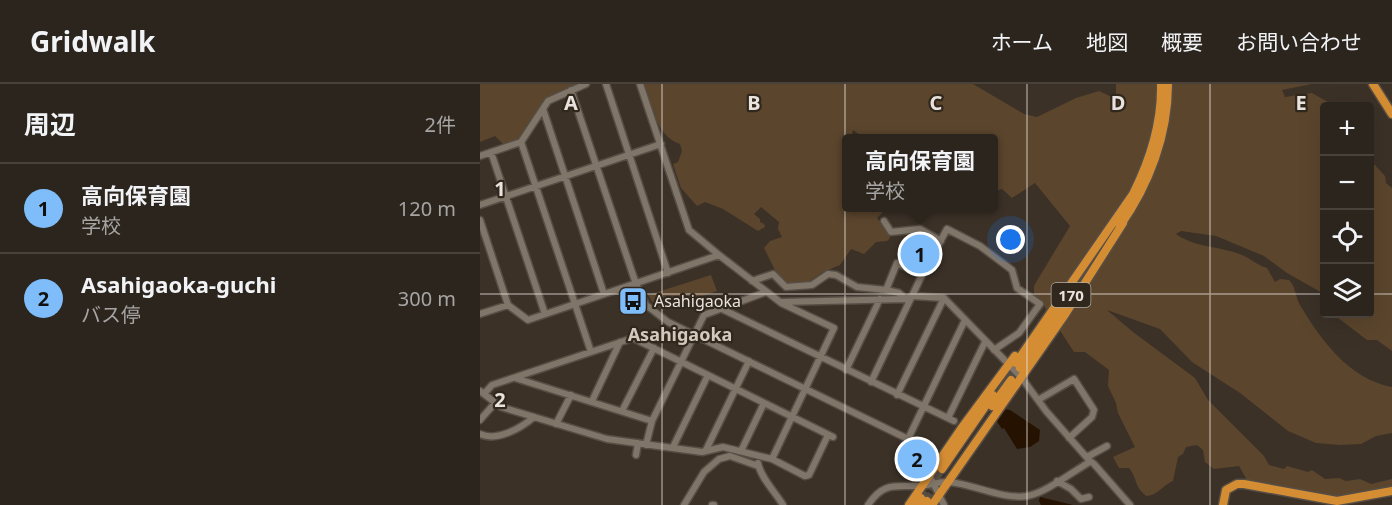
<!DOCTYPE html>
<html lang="ja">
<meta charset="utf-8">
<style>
:root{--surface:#2c251d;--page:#342d26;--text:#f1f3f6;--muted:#a6a5a4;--line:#48423b;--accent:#7ebdf9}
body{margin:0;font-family:"Noto Sans","Noto Sans JP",sans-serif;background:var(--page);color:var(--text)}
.controls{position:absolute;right:18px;top:18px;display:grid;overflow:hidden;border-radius:6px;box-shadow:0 6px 24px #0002}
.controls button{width:54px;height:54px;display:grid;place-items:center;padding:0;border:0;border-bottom:2px solid var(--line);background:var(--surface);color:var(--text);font:30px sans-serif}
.you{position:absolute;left:531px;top:156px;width:21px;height:21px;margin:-15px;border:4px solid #fff;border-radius:50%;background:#1a73e8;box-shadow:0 0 0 9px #1a73e833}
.badge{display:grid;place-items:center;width:39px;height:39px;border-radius:50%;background:var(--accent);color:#111;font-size:20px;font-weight:700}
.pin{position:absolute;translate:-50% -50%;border:3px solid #fff;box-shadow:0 2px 6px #0006}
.popup{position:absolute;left:362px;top:50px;width:156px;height:78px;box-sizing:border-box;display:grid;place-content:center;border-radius:6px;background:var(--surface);filter:drop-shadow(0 2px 4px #0005);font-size:20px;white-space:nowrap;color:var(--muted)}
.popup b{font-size:22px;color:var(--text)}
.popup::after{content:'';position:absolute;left:50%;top:100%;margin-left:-12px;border:12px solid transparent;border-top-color:var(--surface)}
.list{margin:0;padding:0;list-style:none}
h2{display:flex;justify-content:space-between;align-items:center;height:78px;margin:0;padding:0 24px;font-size:26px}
h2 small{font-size:20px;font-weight:400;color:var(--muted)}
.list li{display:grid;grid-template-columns:39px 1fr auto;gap:18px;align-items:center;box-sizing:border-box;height:90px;padding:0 24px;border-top:2px solid var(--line)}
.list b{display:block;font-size:22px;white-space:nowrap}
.list p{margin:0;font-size:20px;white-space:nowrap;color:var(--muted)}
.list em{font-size:20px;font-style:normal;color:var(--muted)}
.icon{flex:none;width:33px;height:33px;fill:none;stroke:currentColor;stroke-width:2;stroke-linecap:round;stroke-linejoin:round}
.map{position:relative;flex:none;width:912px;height:421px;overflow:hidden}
header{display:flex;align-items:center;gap:36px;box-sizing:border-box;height:84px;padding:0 30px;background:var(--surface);border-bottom:2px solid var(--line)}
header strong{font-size:28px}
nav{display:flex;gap:33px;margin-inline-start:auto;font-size:21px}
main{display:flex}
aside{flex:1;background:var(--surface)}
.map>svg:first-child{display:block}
</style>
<header>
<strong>Gridwalk</strong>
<nav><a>ホーム</a><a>地図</a><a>概要</a><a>お問い合わせ</a></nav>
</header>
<main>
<aside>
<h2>周辺<small>2件</small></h2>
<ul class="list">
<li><span class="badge">1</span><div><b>高向保育園</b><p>学校</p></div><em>120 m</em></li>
<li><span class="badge">2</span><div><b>Asahigaoka-guchi</b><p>バス停</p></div><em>300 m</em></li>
</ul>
</aside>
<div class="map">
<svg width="912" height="421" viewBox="0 0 912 421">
<rect width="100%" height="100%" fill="#3b3127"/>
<path fill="#5b452d" d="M0,0H97C70,11 52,30 39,56L23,60L15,52L0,58Z
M163,0H493L544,30L557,33L596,14L619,7L636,15V0H832L802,6L805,13L832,9L855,22H844V210L807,189L784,172L736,152L701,147L696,150C715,164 741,162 762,171C771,175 777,181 787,184L795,198L800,195L809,196C816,203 815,212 820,221C841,256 869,295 912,303V349L896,352L881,360L860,361L836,359L808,347L760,309L712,278L680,245L627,226L653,248L715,294L728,316L784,372L789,381L804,385L807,382L828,388L832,386L845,395L859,394L866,397L880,395L891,400L912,395V403L859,414L792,403L767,396L759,382L734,385L725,378L723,366L717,361L706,363L703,370L698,373L693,397C683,401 677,412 666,412C653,401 658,395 649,384H639L633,373L655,363L638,329L636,319L628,302L629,286L605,268H594L562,219L554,211V202L558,195L590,142L555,99L532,114L522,105L514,107V54H384L373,46L371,54H366V62L363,67L366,69V124H403L402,129L397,134L408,148L410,154L407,157L396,158L384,170L371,165L360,181L341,189L330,197L320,200L307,201L298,192L284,164L290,157L302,153L298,145L299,138L281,123L274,130L280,135V138L284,140L285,143L278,147L243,125L225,118L217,122L201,104L193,80L198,78L202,67L200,60C176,52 172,21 163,0Z
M890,81H895L905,92L906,99L912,104V267L897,256H887L853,230H890Z
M231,191L237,207L183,226L173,219L168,211Z"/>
<path fill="#261200" d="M524,325L530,326L560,346L559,357L550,363L537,365L524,344L522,345L516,336Z
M560,413L593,421H561L559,417Z"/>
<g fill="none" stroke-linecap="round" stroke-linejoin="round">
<path stroke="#554c42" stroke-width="8" stroke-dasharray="8 4" stroke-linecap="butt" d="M527,292L535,280
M441,414L462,385
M447,417L459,399"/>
<g stroke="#564e45" stroke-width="9">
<path id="minor" d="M126,0L188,189
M160,0L209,146L239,171L300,218L426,215L432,212L464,214L541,293L566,327L609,376L608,379C591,389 565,409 547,412C523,416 493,400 469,398C460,397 450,401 441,402C416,403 404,397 388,421
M91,6L156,200L166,221L188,238L428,355L438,368L464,421
M63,25L124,210
M41,58L111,268
M11,68L65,230
M0,72L41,58L68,17L106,0
M0,121L181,60
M0,136L28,221
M404,137L411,148L440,145L461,157
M272,197L293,190L306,203L332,201L348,190L356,191L377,203L406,206
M426,215L419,209L406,206L417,179L442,191
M242,225L474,337
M0,230L28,221L48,236L239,171
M366,286L400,215
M35,294L172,337
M391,298L442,191L467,145L500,162L532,186L537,204L560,220L539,249L514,266
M0,307L21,323L127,355L222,368L243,363L292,375L325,392L329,391L348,351
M4,310L12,301L153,254L353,353
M417,311L464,214
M558,316L594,295L614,326L612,333L589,354
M112,317L140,258
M142,327L174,264
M468,334L505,258
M0,336L15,319
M76,340L91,311
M0,350C17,358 41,344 54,333
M428,355L485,236
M166,361L172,337L224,231L286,208
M193,363L228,291
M226,366L269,277
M261,367L284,319
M156,371L158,359
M607,373L627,362
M292,375L354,244L301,219
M609,376L614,380L650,421
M278,379C280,393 296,409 303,421
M577,397L591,405L601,415L609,413
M204,421L224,388L239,375L250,372L278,382
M232,421H234"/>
</g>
<g stroke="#564e45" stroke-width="11">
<path id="highway" d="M893,0L912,30
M640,142C669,101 688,51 688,0
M536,279L653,110C670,76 682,38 681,0
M540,284L593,209
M512,322L531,296
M462,385L513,311
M429,421L481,345L535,272
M437,421L441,414
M444,421L447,417
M452,421L584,232L643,139
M743,421L746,406L757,400H764L857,417L912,407"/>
</g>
<use href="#minor" stroke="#807569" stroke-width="6"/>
<use href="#highway" stroke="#d58d33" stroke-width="8"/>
</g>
<path fill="none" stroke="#eae3dd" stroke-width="1.5" stroke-opacity="0.55" d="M182,0V421M365,0V421M547,0V421M730,0V421M0,210H844M890,210H912"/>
<defs>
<g id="bus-square" transform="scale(1.5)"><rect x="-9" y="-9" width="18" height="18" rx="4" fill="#7ebdf9" stroke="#30271d"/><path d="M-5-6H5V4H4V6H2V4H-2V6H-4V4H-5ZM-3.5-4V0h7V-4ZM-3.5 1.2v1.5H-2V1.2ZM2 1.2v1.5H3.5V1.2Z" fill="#111"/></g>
</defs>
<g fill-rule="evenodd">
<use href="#bus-square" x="153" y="217"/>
</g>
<g text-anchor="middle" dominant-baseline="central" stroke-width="4.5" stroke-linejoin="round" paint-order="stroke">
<rect fill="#30271d" stroke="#b2aba3" stroke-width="1.5" x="571.5" y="199" width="39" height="24" rx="4.5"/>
<g font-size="15" font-weight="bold" fill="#eae3dd">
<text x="591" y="211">170</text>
</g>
<g font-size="16" fill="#eae3dd" stroke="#30271d" text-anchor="start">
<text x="174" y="217">Asahigaoka</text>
</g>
<g font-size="18" font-weight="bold" fill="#d5c9bc" stroke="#30271d">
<text x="200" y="250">Asahigaoka</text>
</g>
</g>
<g font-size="20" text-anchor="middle" font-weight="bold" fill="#eae3dd" stroke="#30271d" stroke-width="4.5" stroke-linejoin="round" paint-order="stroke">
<text x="91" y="26">A</text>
<text x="274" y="26">B</text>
<text x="456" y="26">C</text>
<text x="638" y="26">D</text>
<text x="821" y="26">E</text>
<text x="20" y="112">1</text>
<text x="20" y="323">2</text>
</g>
</svg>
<div class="controls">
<button>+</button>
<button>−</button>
<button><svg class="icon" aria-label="locate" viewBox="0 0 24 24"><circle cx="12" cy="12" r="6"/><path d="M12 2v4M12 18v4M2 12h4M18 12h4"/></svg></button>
<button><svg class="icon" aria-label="layers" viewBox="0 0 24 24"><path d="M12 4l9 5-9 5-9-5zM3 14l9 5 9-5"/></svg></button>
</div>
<div class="you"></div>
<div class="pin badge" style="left:440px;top:170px">1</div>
<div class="popup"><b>高向保育園</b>学校</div>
<div class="pin badge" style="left:437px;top:375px">2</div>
</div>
</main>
